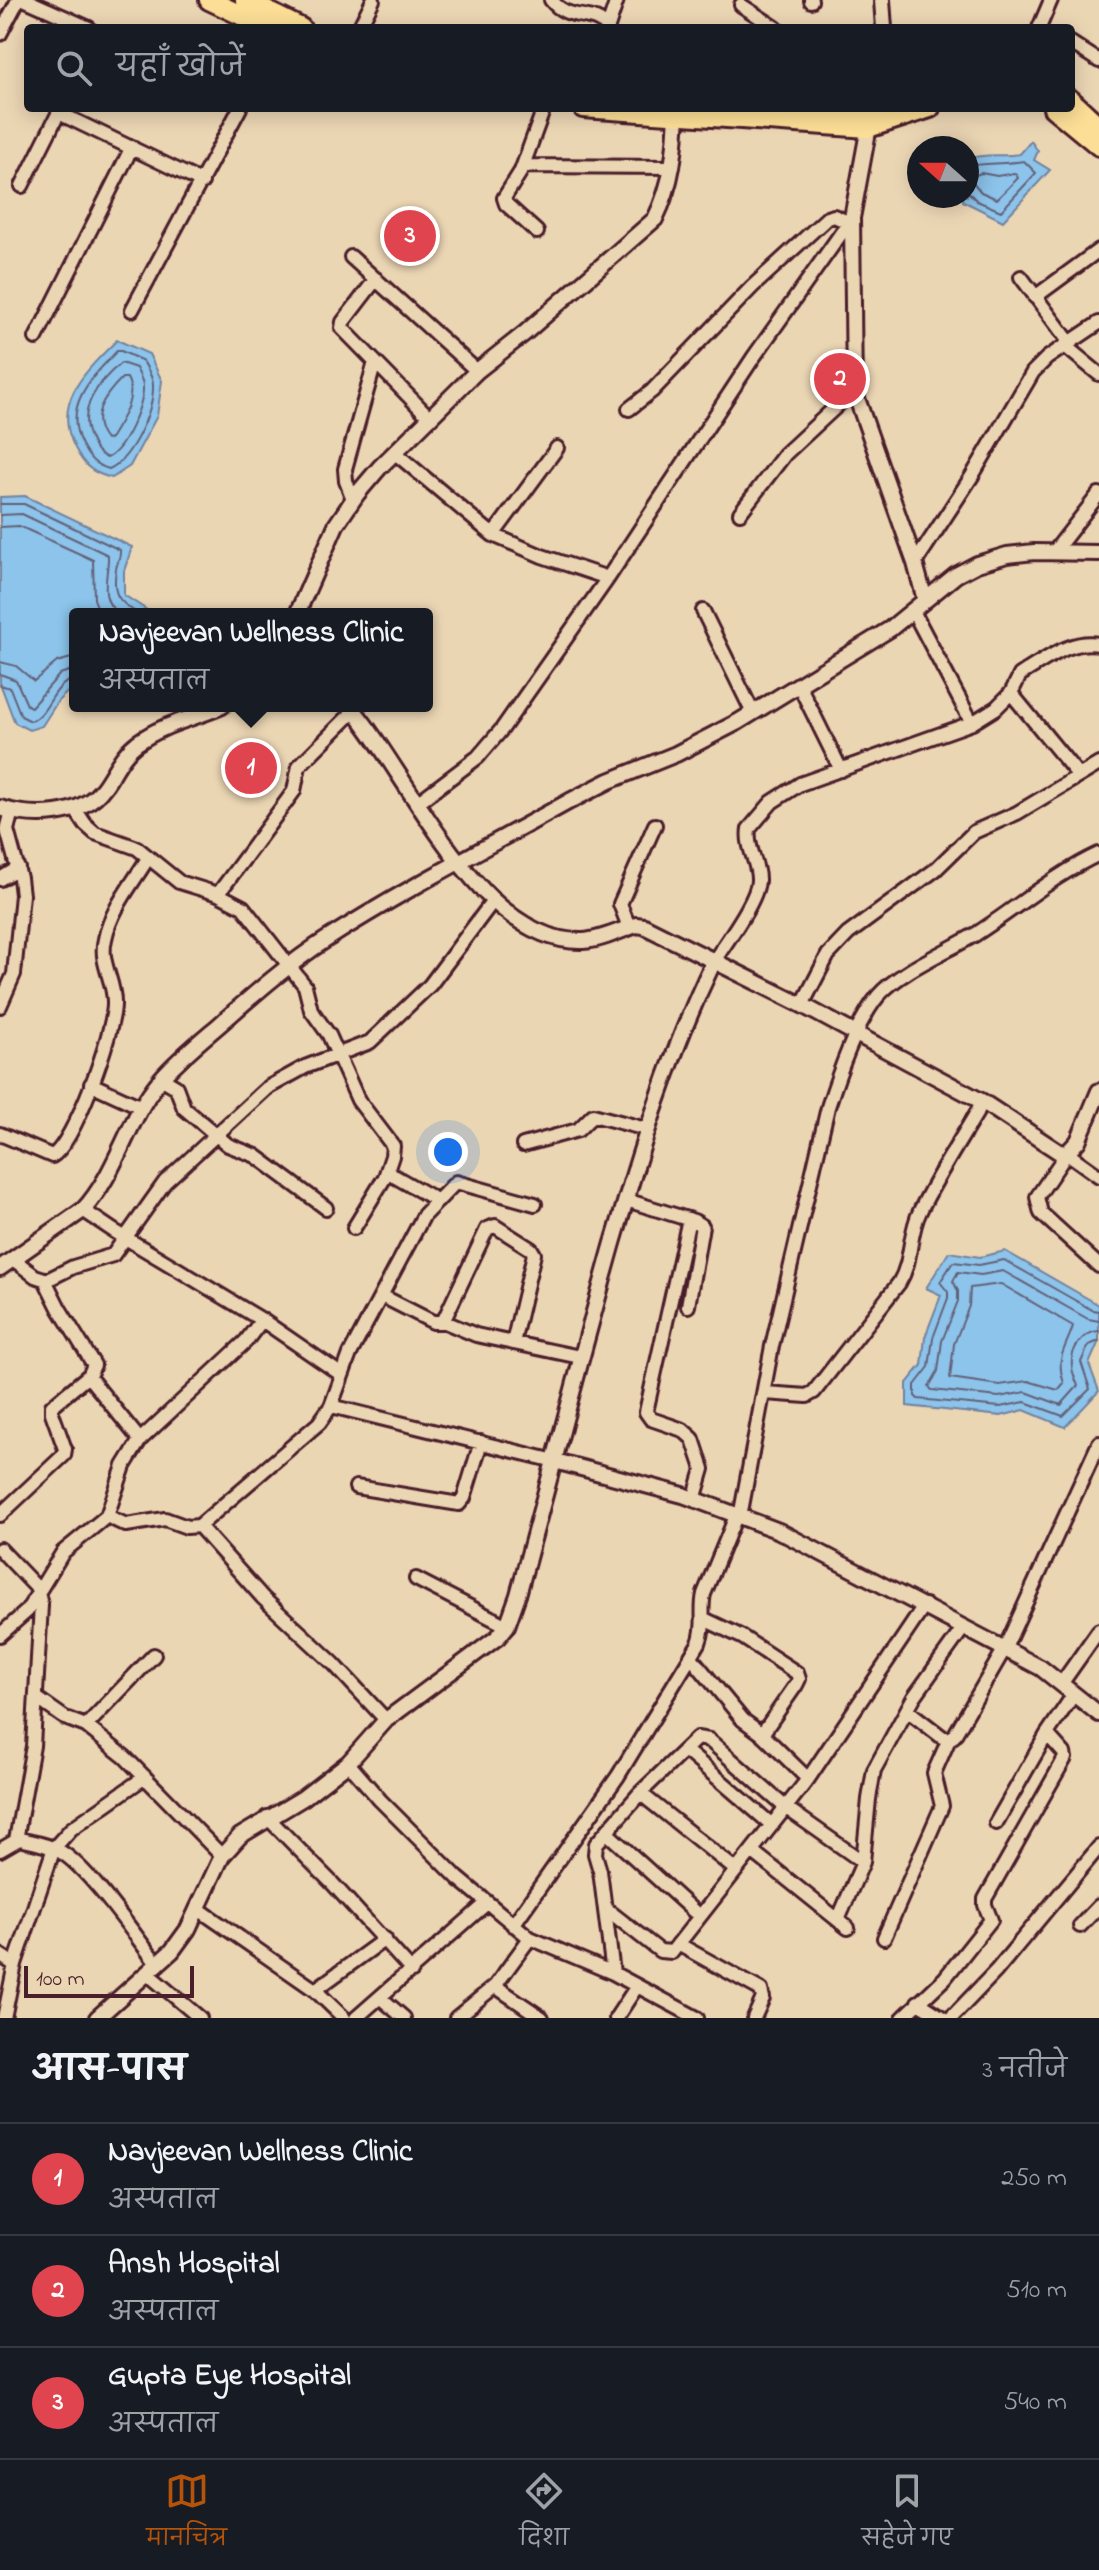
<!DOCTYPE html>
<html lang="hi">
<meta charset="utf-8">
<style>
:root{--surface:#171b24;--page:#242831;--text:#f1f3f6;--muted:#9ea1a6;--line:#363941;--accent:#b45309}
body{margin:0;font-family:"Indie Flower","Playpen Sans Deva",sans-serif;background:var(--page);color:var(--text)}
.compass{position:absolute;left:907px;top:136px;width:72px;height:72px;border-radius:50%;background:var(--surface);box-shadow:0 4px 20px #0003;rotate:291deg}
.scale{position:absolute;left:24px;bottom:20px;width:170px;box-sizing:border-box;padding-left:8px;border:4px solid #4a1f2b;border-top:0;font-size:22px;line-height:28px;white-space:nowrap;color:#4a1f2b;-webkit-text-stroke:6px #ebd6b4;paint-order:stroke}
.you{position:absolute;left:448px;top:1152px;width:28px;height:28px;margin:-20px;border:6px solid #fff;border-radius:50%;background:#1a73e8;box-shadow:0 0 0 12px #1a73e833}
.badge{display:grid;place-items:center;width:52px;height:52px;border-radius:50%;background:var(--accent);color:#fff;font-size:26px;font-weight:700}
.pin{position:absolute;translate:-50% -50%;border:4px solid #fff;box-shadow:0 2px 8px #0006}
.popup{position:absolute;left:69px;top:608px;width:364px;height:104px;box-sizing:border-box;display:grid;place-content:center;border-radius:8px;background:var(--surface);filter:drop-shadow(0 2px 6px #0005);font-size:26px;white-space:nowrap;color:var(--muted)}
.popup b{font-size:30px;color:var(--text)}
.popup::after{content:'';position:absolute;left:50%;top:100%;margin-left:-16px;border:16px solid transparent;border-top-color:var(--surface)}
.list{margin:0;padding:0;list-style:none}
h2{display:flex;justify-content:space-between;align-items:center;height:104px;margin:0;padding:0 32px;font-size:34px}
h2 small{font-size:26px;font-weight:400;color:var(--muted)}
.list li{display:grid;grid-template-columns:52px 1fr auto;gap:24px;align-items:center;box-sizing:border-box;height:112px;padding:0 32px;border-top:2px solid var(--line)}
.list b{display:block;font-size:30px;white-space:nowrap}
.list p{margin:0;font-size:26px;white-space:nowrap;color:var(--muted)}
.list em{font-size:26px;font-style:normal;color:var(--muted)}
.icon{flex:none;width:44px;height:44px;fill:none;stroke:currentColor;stroke-width:2;stroke-linecap:round;stroke-linejoin:round}
.map{position:relative;flex:none;width:1099px;height:2018px;overflow:hidden}
.search{position:absolute;background:var(--surface);box-shadow:0 4px 20px #0003;left:24px;right:24px;top:24px;height:88px;display:flex;align-items:center;gap:20px;box-sizing:border-box;padding:0 28px;border-radius:8px;color:var(--muted);font-size:30px}
.sheet{height:440px;background:var(--surface)}
nav{display:flex;justify-content:space-around;align-items:center;box-sizing:border-box;height:112px;border-top:2px solid var(--line);background:var(--surface);font-size:22px;color:var(--muted)}
nav a{display:grid;justify-items:center;gap:4px}
nav .on{color:var(--accent)}
.map>svg:first-child{display:block}
</style>
<div class="map">
<svg width="1099" height="2018" viewBox="0 0 1099 2018">
<rect width="100%" height="100%" fill="#ebd6b4"/>
<filter id="ink" filterUnits="userSpaceOnUse"><feTurbulence type="fractalNoise" baseFrequency=".0125" numOctaves="2"/><feDisplacementMap in="SourceGraphic" scale="16" xChannelSelector="R" yChannelSelector="G"/><feConvolveMatrix kernelMatrix="1 2 1 2 8 2 1 2 1" color-interpolation-filters="sRGB"/></filter>
<g filter="url(#ink)">
<path fill="#8cc4eb" stroke="#72829e" stroke-width="2" d="M1031,141L1038,151L1034,160L1050,170L1003,221L963,201L962,196H967V159C984,153 1002,157 1020,154Z
M117,340L149,354L162,381L157,416L130,466L112,478C92,473 84,466 75,448C51,402 86,371 117,340Z
M25,496L132,547L124,571V595L153,614H75V685L58,701L42,726L29,730L15,723L0,683V497Z
M1005,1251L1099,1305V1341L1089,1364L1099,1391L1065,1427L1024,1410L1001,1416L907,1406V1383L922,1365L925,1337L941,1295L926,1288L949,1252L980,1257Z"/>
<g fill="none" stroke-linecap="round" stroke-linejoin="round">
<path stroke="#646178" stroke-width="2" d="M967,166C986,163 1005,164 1024,161L1036,173L1001,211L977,201L967,191
M981,173L997,176L1015,173L1018,178L997,199L981,192L972,181L973,176Z
M121,351L143,361C147,368 153,377 153,385C154,410 132,459 109,469C94,465 89,458 82,445C62,406 91,378 117,351Z
M121,363L136,368C138,373 143,380 143,386C144,404 124,451 107,458C98,454 95,449 91,440C76,410 98,382 121,363Z
M122,378H127C138,399 120,421 110,439L106,440C88,417 104,396 122,378Z
M0,504H24L120,550C121,557 117,562 116,569C112,595 118,601 138,614
M0,515L22,514L108,555C109,575 97,599 119,614
M0,527L19,526L93,560L94,599L100,614
M0,662L16,666L34,681L57,662L75,657
M0,674L16,680L27,705L31,707L60,674L75,669
M0,685L10,688L21,716L31,721C50,714 52,683 75,679
M1001,1284L1073,1326C1066,1349 1055,1356 1064,1383L1058,1390L1028,1381L999,1385L950,1378L954,1344L969,1306L970,1288Z
M1099,1311L1092,1310L1004,1260L979,1265L953,1262L940,1282L948,1292V1298L933,1338L929,1367L915,1385V1396L918,1399L1000,1407L1025,1402L1063,1416L1090,1389L1081,1362L1089,1345L1099,1341
M1099,1321L1088,1319L1003,1271L981,1275L958,1272L953,1281L958,1291V1301L942,1341L938,1371L929,1387L932,1390L999,1397L1026,1392L1061,1405L1078,1386C1076,1380 1072,1373 1072,1366C1070,1349 1083,1332 1099,1331"/>
<g stroke="#4a1f2b" stroke-width="18">
<path id="minor" d="M26,0L89,28
M551,0C569,23 593,9 608,28
M811,0V1
M741,5L776,28
M608,27L617,0
M359,28L373,0
M1039,28L1051,0
M0,34L18,0
M1071,43L1099,61
M59,113L202,182
M523,166L673,167
M22,186L61,108
M537,232L506,204L504,198L521,171L544,108
M351,257L477,371
M1021,277L1070,343
M376,279L343,322L342,328L429,417
M1035,297L1099,250
M132,310L240,108
M36,338L132,147
M1065,346L1099,374
M629,409L652,391L752,287L827,218L834,216L850,223
M394,452L493,535L542,556L608,578
M353,499L346,481L345,469L375,362
M740,513L785,454L854,390
M493,535L557,448
M1054,552L1099,494
M915,563L972,476L1033,372L1047,358L1099,323
M703,611L753,713
M913,611L972,723
M799,685L841,770
M1011,693L1020,675L1026,671C1048,658 1072,639 1099,644
M417,803L478,757L502,729L608,578L753,358L852,218
M75,809L85,824L95,833L137,848L179,882L218,894L243,907L305,986L311,1010L329,1035L358,1100L393,1146L392,1156L385,1177L354,1228
M0,879L18,868
M218,894L294,791L299,766L354,711
M629,927L620,904L655,825
M713,963C724,944 759,899 758,879C758,862 746,847 749,829L772,802L800,784L972,723L996,708L1011,693L1079,776
M802,1005L828,955L848,934L935,870L974,832L1017,813L1099,764
M0,1006L14,974L22,895L20,878L7,830L12,811
M161,1078L176,1087L184,1108L228,1145L256,1156L326,1208
M91,1084L141,1107
M0,1134L52,1156C74,1144 114,1032 114,1004C115,981 99,963 105,939C111,909 133,883 148,858
M523,1145L578,1130L593,1115L646,1129
M387,1172L438,1201
M1099,1176L1067,1153L1037,1197L1041,1213L1099,1266
M626,1200L694,1221L702,1226L688,1306
M83,1210L114,1231L262,1320L342,1375
M689,1219L646,1412L651,1419L683,1430L693,1439L703,1469L694,1500
M13,1259L35,1276L47,1280L73,1267L113,1255L165,1182L267,1088L305,1067L370,1042L430,985L493,901
M45,1280L59,1308L94,1365L89,1376
M382,1296L433,1322H445L476,1335L580,1357
M443,1322L487,1229L495,1226L531,1249L534,1254L513,1343
M765,1393L807,1396L814,1392L899,1283C913,1260 908,1235 920,1211C938,1174 962,1138 983,1102
M331,1406L555,1461
M356,1487L459,1504L464,1498L481,1442
M0,1515L64,1455L65,1449L52,1413V1406L88,1376L140,1440
M107,1516L126,1525L165,1519L187,1527L199,1526L319,1423L331,1406L350,1354L424,1215L456,1182L535,1204
M740,1517L772,1346L828,1107C839,1073 856,1023 878,996C898,972 948,951 976,934C1018,907 1054,875 1099,854
M199,1526L263,1598L334,1664L386,1720
M0,1549L37,1588L41,1605L33,1746L16,1840
M416,1579L507,1626
M704,1619L742,1637L797,1673L799,1679L796,1685L762,1734
M0,1635L27,1611L63,1552L107,1516L124,1466L140,1440L246,1341L262,1320
M1061,1684L1099,1630
M38,1699L65,1718L86,1726L125,1757L222,1856
M907,1710L942,1737L949,1739L954,1736L1005,1648L1099,1443
M86,1726L154,1655
M685,1750L772,1825
M348,1763L380,1800L458,1878L530,1938L613,1973L697,2018
M808,1779L925,1605
M640,1793L736,1870
M267,1817L333,1884L412,1971
M996,1823L1047,1734
M606,1832L699,1916
M0,1850L19,1839C33,1842 49,1845 61,1852C89,1868 136,1937 158,1965
M752,1851L848,1928
M197,1908L315,1990L344,2018
M605,1908L660,1951L672,1952L808,1779L762,1734L743,1720L691,1657
M838,1920L863,1862L869,1799L874,1770L914,1697L964,1627
M513,1925L618,1776L699,1643C706,1626 700,1611 704,1594L736,1516
M1080,1926L1099,1906
M884,1938L942,1806L934,1773L949,1739
M678,1944L761,1990L763,1998L754,2018
M0,1955L15,1965
M613,1973L600,1871L595,1854L596,1844L640,1793L697,1738L709,1740L785,1807L863,1862
M148,1974L200,2018
M495,1986L542,2018
M315,1990L385,1939
M381,1998L404,2018
M918,2002L943,2018
M4,2018L15,1964L54,1848L71,1829L145,1777
M356,2018L487,1903
M456,2018L495,1986L530,1938
M616,2018L637,1986
M903,2018L945,1978L991,1920L985,1905V1899L1065,1758L1064,1753L1047,1734L1074,1694
M951,2018L996,1971L1099,1847"/>
</g>
<g stroke="#4a1f2b" stroke-width="20">
<path id="tertiary" d="M882,0L884,28
M870,121L852,218L854,390L915,563L925,600
M297,614L336,525L357,494L380,467L477,371L525,333L655,219C673,183 676,147 677,108
M350,706C410,774 478,944 583,941C601,940 619,931 636,925L644,926L802,1005L983,1102L1059,1152L1067,1153L1078,1141L1099,1091
M0,808C33,818 82,818 104,787C115,772 121,755 137,743C165,723 192,719 222,706
M0,1268L83,1210C118,1172 127,1119 160,1080C177,1060 198,1043 218,1026C253,995 288,964 327,939C405,889 489,846 570,801L609,781L676,754L738,722L890,629L956,575L977,564L1007,555L1034,552L1099,553
M555,1461L683,1495L779,1531L1041,1668L1099,1714
M97,2018L172,1951L188,1929L222,1856L240,1836L303,1798L348,1763L386,1720L498,1637L507,1626L518,1595C550,1478 580,1360 613,1243C642,1145 669,1055 713,963"/>
</g>
<g stroke="#4a1f2b" stroke-width="24">
<path id="primary" d="M209,0L268,28
M245,0L301,28
M1071,100L1099,126
M583,108L868,128L930,108
M770,108L836,113L877,108
M1053,108L1099,146"/>
</g>
<use href="#minor" stroke="#ebd6b4" stroke-width="12"/>
<use href="#tertiary" stroke="#ebd6b4" stroke-width="14"/>
<use href="#primary" stroke="#fcde96" stroke-width="18"/>
</g>
</g>
</svg>
<svg class="compass" viewBox="-18 -18 36 36"><path d="M0-13l5 13h-10z" fill="#e53935"/><path d="M0 13l5-13h-10z" fill="#9ea1a6"/></svg>
<div class="scale">100 m</div>
<div class="you"></div>
<div class="pin badge" style="left:251px;top:768px;background:#e0444e">1</div>
<div class="popup"><b>Navjeevan Wellness Clinic</b>अस्पताल</div>
<div class="pin badge" style="left:840px;top:379px;background:#e0444e">2</div>
<div class="pin badge" style="left:410px;top:236px;background:#e0444e">3</div>
<div class="search"><svg class="icon" aria-label="search" viewBox="0 0 24 24"><circle cx="10" cy="10" r="6"/><path d="M15 15l6 6"/></svg>यहाँ खोजें</div>
</div>
<section class="sheet">
<h2>आस-पास<small>3 नतीजे</small></h2>
<ul class="list">
<li><span class="badge" style="background:#e0444e">1</span><div><b>Navjeevan Wellness Clinic</b><p>अस्पताल</p></div><em>250 m</em></li>
<li><span class="badge" style="background:#e0444e">2</span><div><b>Ansh Hospital</b><p>अस्पताल</p></div><em>510 m</em></li>
<li><span class="badge" style="background:#e0444e">3</span><div><b>Gupta Eye Hospital</b><p>अस्पताल</p></div><em>540 m</em></li>
</ul>
</section>
<nav>
<a class="on"><svg class="icon" aria-label="map" viewBox="0 0 24 24"><path d="M3 6l6-2 6 2 6-2v14l-6 2-6-2-6 2zM9 4v14M15 6v14"/></svg>मानचित्र</a>
<a><svg class="icon" aria-label="directions" viewBox="0 0 24 24"><path d="M12 3l9 9-9 9-9-9zM9 14v-3h6M13 9l2 2-2 2"/></svg>दिशा</a>
<a><svg class="icon" aria-label="saved" viewBox="0 0 24 24"><path d="M7 4h10v16l-5-4-5 4z"/></svg>सहेजे गए</a>
</nav>
